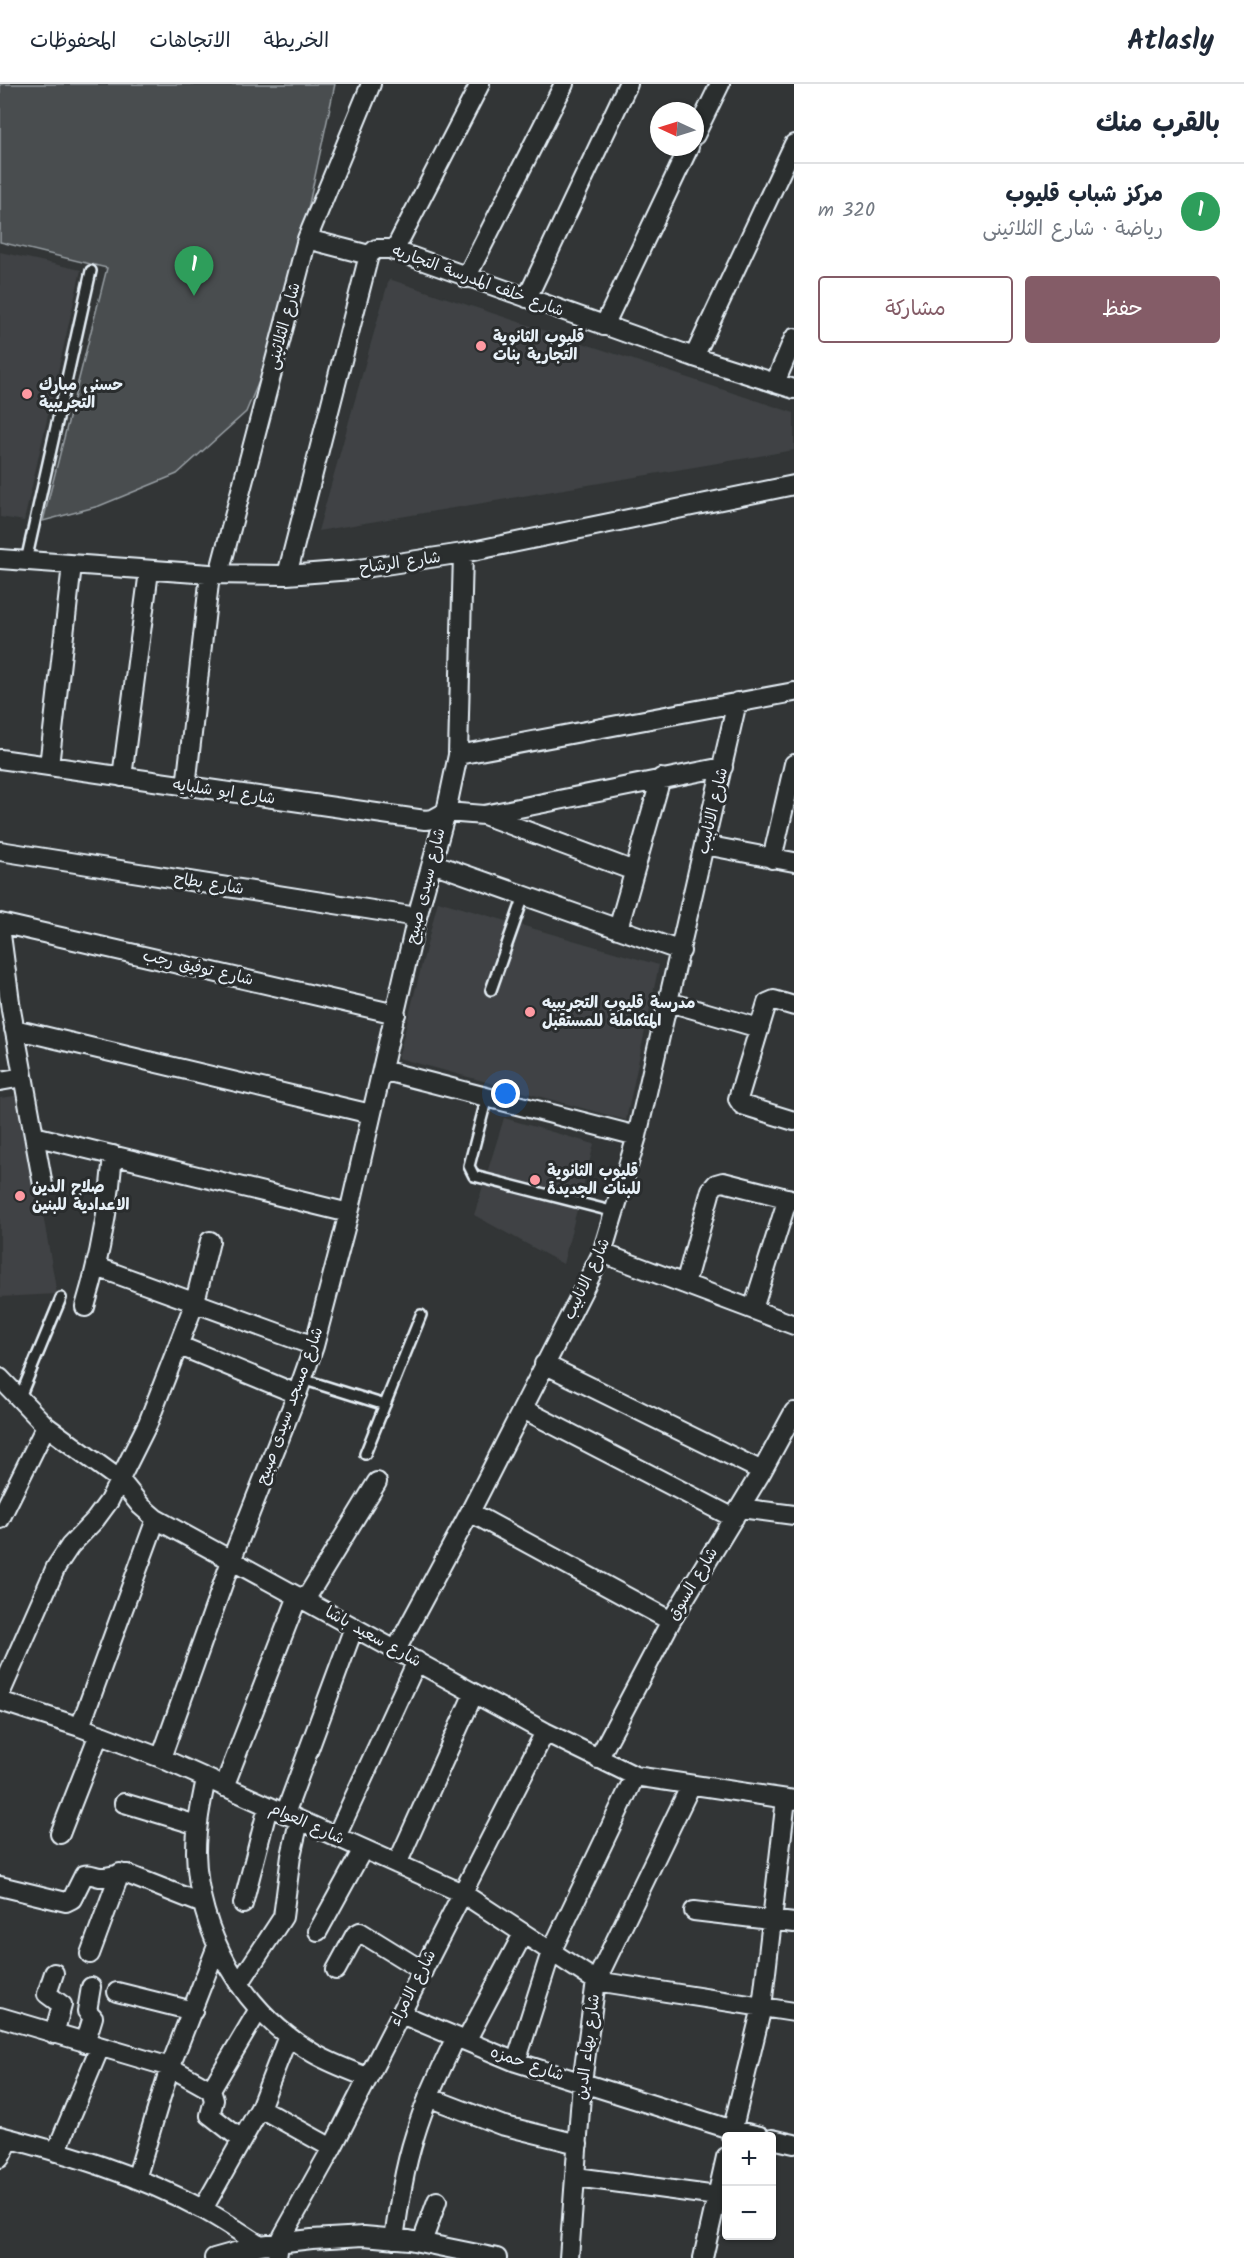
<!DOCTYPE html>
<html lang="ar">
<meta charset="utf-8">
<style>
:root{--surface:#fff;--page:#f6f6f7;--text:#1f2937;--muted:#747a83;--line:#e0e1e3;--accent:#845c67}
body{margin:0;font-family:Kalam,"Playpen Sans Arabic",sans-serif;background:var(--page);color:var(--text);direction:rtl}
.controls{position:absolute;right:18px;bottom:18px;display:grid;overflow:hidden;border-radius:6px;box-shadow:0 2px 4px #0004}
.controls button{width:54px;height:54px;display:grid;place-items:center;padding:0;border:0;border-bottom:2px solid var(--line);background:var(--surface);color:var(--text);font:30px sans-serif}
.compass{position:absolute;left:650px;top:18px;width:54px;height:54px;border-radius:50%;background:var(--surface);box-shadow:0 2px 4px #0004;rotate:274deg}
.you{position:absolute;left:506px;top:1010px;width:21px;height:21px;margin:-15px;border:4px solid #fff;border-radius:50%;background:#1a73e8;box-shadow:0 0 0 9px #1a73e833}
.badge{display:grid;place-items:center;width:39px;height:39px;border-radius:50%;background:var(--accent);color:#fff;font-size:20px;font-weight:700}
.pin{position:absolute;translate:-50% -50px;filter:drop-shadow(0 2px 3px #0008)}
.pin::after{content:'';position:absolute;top:32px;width:21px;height:18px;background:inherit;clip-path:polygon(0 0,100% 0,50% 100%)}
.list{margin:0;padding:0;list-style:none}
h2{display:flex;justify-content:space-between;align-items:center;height:78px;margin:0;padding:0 24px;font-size:26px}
h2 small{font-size:20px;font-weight:400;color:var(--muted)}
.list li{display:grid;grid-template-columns:39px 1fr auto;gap:18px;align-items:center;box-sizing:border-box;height:96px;padding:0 24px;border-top:2px solid var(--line)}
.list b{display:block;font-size:22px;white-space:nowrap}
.list p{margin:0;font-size:20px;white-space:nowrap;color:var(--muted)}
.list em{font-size:20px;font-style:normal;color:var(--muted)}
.actions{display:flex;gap:12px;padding:18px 24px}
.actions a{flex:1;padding:14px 0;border:2px solid var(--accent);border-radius:6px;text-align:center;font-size:21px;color:var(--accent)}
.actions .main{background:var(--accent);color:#fff}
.map{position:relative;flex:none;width:794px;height:2174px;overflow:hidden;direction:ltr}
header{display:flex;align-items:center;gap:36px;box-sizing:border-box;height:84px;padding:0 30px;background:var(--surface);border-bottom:2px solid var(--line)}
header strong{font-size:28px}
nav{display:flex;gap:33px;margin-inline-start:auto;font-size:21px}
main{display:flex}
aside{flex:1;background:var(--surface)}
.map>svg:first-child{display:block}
</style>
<header>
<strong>Atlasly</strong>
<nav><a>الخريطة</a><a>الاتجاهات</a><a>المحفوظات</a></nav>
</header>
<main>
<aside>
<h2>بالقرب منك<small></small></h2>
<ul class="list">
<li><span class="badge" style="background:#2e9e5b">1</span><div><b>مركز شباب قليوب</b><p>رياضة · شارع الثلاثينى</p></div><em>320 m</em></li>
</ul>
<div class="actions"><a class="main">حفظ</a><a>مشاركة</a></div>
</aside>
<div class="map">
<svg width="794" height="2174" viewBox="0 0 794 2174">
<rect width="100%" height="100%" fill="#323536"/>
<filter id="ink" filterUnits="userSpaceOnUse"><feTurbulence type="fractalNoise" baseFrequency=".0167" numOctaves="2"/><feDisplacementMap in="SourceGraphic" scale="12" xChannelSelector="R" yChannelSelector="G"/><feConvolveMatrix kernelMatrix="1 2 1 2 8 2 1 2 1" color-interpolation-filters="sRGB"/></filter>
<g filter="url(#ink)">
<path fill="#3f4244" d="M0,168L81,186L24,437L0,433Z
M389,195L794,329V366L318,447Z
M438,817L659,881L626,1036L398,974Z
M22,1011L57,1210L0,1213V1014Z
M504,1034L594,1060L563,1180L474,1131Z"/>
<path fill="#494d4f" stroke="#989fa4" stroke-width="1.5" d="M0,0H335L283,240L246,328L177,390L99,422L43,437L107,184L0,158Z"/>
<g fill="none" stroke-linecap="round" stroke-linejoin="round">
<g stroke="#e8f1f8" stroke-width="14">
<path id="lane" d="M26,477L91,187
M491,906L524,812
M487,1013L469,1082L474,1092L615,1128
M302,1295L385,1321
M20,1313L61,1214
M365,1370L421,1231"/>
</g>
<g stroke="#e8f1f8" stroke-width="22">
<path id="street" d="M695,51L720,0
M307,155L369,171
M394,167L480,0
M369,171L376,165H390L694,273L794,305
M466,194L564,0
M527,214L628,0
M604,242L689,63
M694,273L794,60
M775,299L794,254
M0,475L210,490L287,491L352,486L463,469L794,401
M219,490L307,155L371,0
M287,491L369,171
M458,671L794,608
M0,675L425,736L433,735L446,728L484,731L634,787
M49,682L72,481
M122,693L149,487
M186,703L210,490
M484,731L723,683
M705,761L794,778
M0,767L417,833
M772,775L794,680
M432,779L681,867
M0,839L396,930
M0,843L11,926L43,1101
M618,845L661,694
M669,918L759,944
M794,922L774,916L767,919L738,1015L742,1021L794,1037
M14,945L371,1030
M382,986L637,1052
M0,997L23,993
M34,1052L349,1129
M602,1169L794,1241
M97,1183L314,1262
M685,1200L711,1106L716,1100L723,1098L794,1116
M85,1223C100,1173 109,1123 113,1071
M753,1225L788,1114
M180,1262L297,1310
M544,1280L762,1387
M0,1294L46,1342L120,1396L141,1422L156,1435L545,1648L635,1692L794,1716
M523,1325L734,1434
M740,1424L794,1431
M470,1428L671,1537
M0,1435L46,1342
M305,1516L377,1398
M396,1566L470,1428L602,1169L637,1052L737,618
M0,1610L56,1483L70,1462L95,1436L109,1417L148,1339L195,1218L210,1157
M0,1617L80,1643L161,1674L462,1809L596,1897L794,1928
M80,1643L156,1435
M161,1674L231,1477L297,1310L314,1262L349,1129L417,833L446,728L458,671L463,469
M598,1675L671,1537L762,1387L794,1328
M206,1695C201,1719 196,1743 196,1768C198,1849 242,1927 313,1969C330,1979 349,1986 367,1993
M224,1703L298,1512
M124,1719L197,1741
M285,1730L354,1543
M60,1750L99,1650
M336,1753L417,1577
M397,1780L474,1609
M0,1802L66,1818L72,1815L84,1791C90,1789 93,1792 100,1793C109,1794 118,1789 127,1790L203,1820
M243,1820L268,1723
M694,1827L794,1839
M318,1847L363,1765
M90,1870L120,1789
M336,1886L355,1851L360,1848L423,1887
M54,1889L47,1910L62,1921L54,1950
M239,1900L283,1833L291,1772L299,1737
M117,1908L193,1927
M401,1930L516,1978L733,2046L760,2052
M0,1933L170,1983L211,2006
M466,1957L523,1850
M85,1959L93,1933L87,1927L91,1903
M516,1978L551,1868L635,1692
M211,2006L259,1925
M211,2006L214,2016L210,2031L242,2056
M428,2013L501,2041L578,2060
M260,2024L332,2064
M0,2052C69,2070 139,2091 202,2125C222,2135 241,2149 260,2161
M731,2052L762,1923L786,1715
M772,2055L794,2060
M56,2068L100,1963
M0,2074L10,2055
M576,2093L717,2112
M136,2095L170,1983L217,1862
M203,2125L260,2024L288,1952
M394,2155C399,2120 404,2085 415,2051C425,2017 441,1985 456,1953
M422,2158L437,2117
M214,2174L260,2161L312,2155L364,2152L409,2156L497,2174
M277,2174L279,2160L284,2150L332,2064L545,1648
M569,2174L582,1998L596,1897L691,1701
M703,2174L726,2073"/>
</g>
<use href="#lane" stroke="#2a2d2e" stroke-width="9"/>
<use href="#street" stroke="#2a2d2e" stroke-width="18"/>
</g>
</g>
<g fill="#ff9aa2" stroke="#2a2d2e" stroke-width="2">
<circle cx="481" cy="262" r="6"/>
<circle cx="27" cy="310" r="6"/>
<circle cx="530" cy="928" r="6"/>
<circle cx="535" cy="1096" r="6"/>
<circle cx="20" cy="1112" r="6"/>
</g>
<g text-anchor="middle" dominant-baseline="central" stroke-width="6" stroke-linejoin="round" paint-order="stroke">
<g font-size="16" fill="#e8f1f8" stroke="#2a2d2e">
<text transform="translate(478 197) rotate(20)">شارع خلف المدرسة التجاريه</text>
<text transform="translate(284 242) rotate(-75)">شارع الثلاثينى</text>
<text transform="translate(400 479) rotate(-8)">شارع الرشاح</text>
<text transform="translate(224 708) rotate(8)">شارع ابو شلبايه</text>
<text transform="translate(713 727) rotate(-77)">شارع الانابيب</text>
<text transform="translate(209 800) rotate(9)">شارع بطاح</text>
<text transform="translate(426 802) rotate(-76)">شارع سيدى صبيح</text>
<text transform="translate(198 884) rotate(13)">شارع توفيق رجب</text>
<text transform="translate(587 1195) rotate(-65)">شارع الانابيب</text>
<text transform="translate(290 1322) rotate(-70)">شارع مسجد سيدى صبيح</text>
<text transform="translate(693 1500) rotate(-59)">شارع السوق</text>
<text transform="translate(373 1553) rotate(29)">شارع سعيد باشا</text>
<text transform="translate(307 1740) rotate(24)">شارع العوام</text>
<text transform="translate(413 1904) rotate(-63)">شارع الامراء</text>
<text transform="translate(588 1963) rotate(-83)">شارع بهاء الدين</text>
<text transform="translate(527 1980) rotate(19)">شارع حمزه</text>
</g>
<g font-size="16" font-weight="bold" fill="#e8f1f8" stroke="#2a2d2e" text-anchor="start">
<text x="493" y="253">قليوب الثانوية<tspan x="493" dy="18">التجارية بنات</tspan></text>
<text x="39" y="301">حسني مبارك<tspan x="39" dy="18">التجريبية</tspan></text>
<text x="542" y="919">مدرسة قليوب التجريبيه<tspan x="542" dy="18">المتكاملة للمستقبل</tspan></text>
<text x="547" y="1087">قليوب الثانوية<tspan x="547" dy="18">للبنات الجديدة</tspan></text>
<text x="32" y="1103">صلاح الدين<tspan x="32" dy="18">الاعدادية للبنين</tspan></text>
</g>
</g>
</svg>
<div class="controls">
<button>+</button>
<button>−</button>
</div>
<svg class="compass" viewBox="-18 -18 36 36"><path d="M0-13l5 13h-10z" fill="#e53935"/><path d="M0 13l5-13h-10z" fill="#747a83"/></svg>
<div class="you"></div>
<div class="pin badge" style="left:194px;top:212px;background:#2e9e5b">1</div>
</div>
</main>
